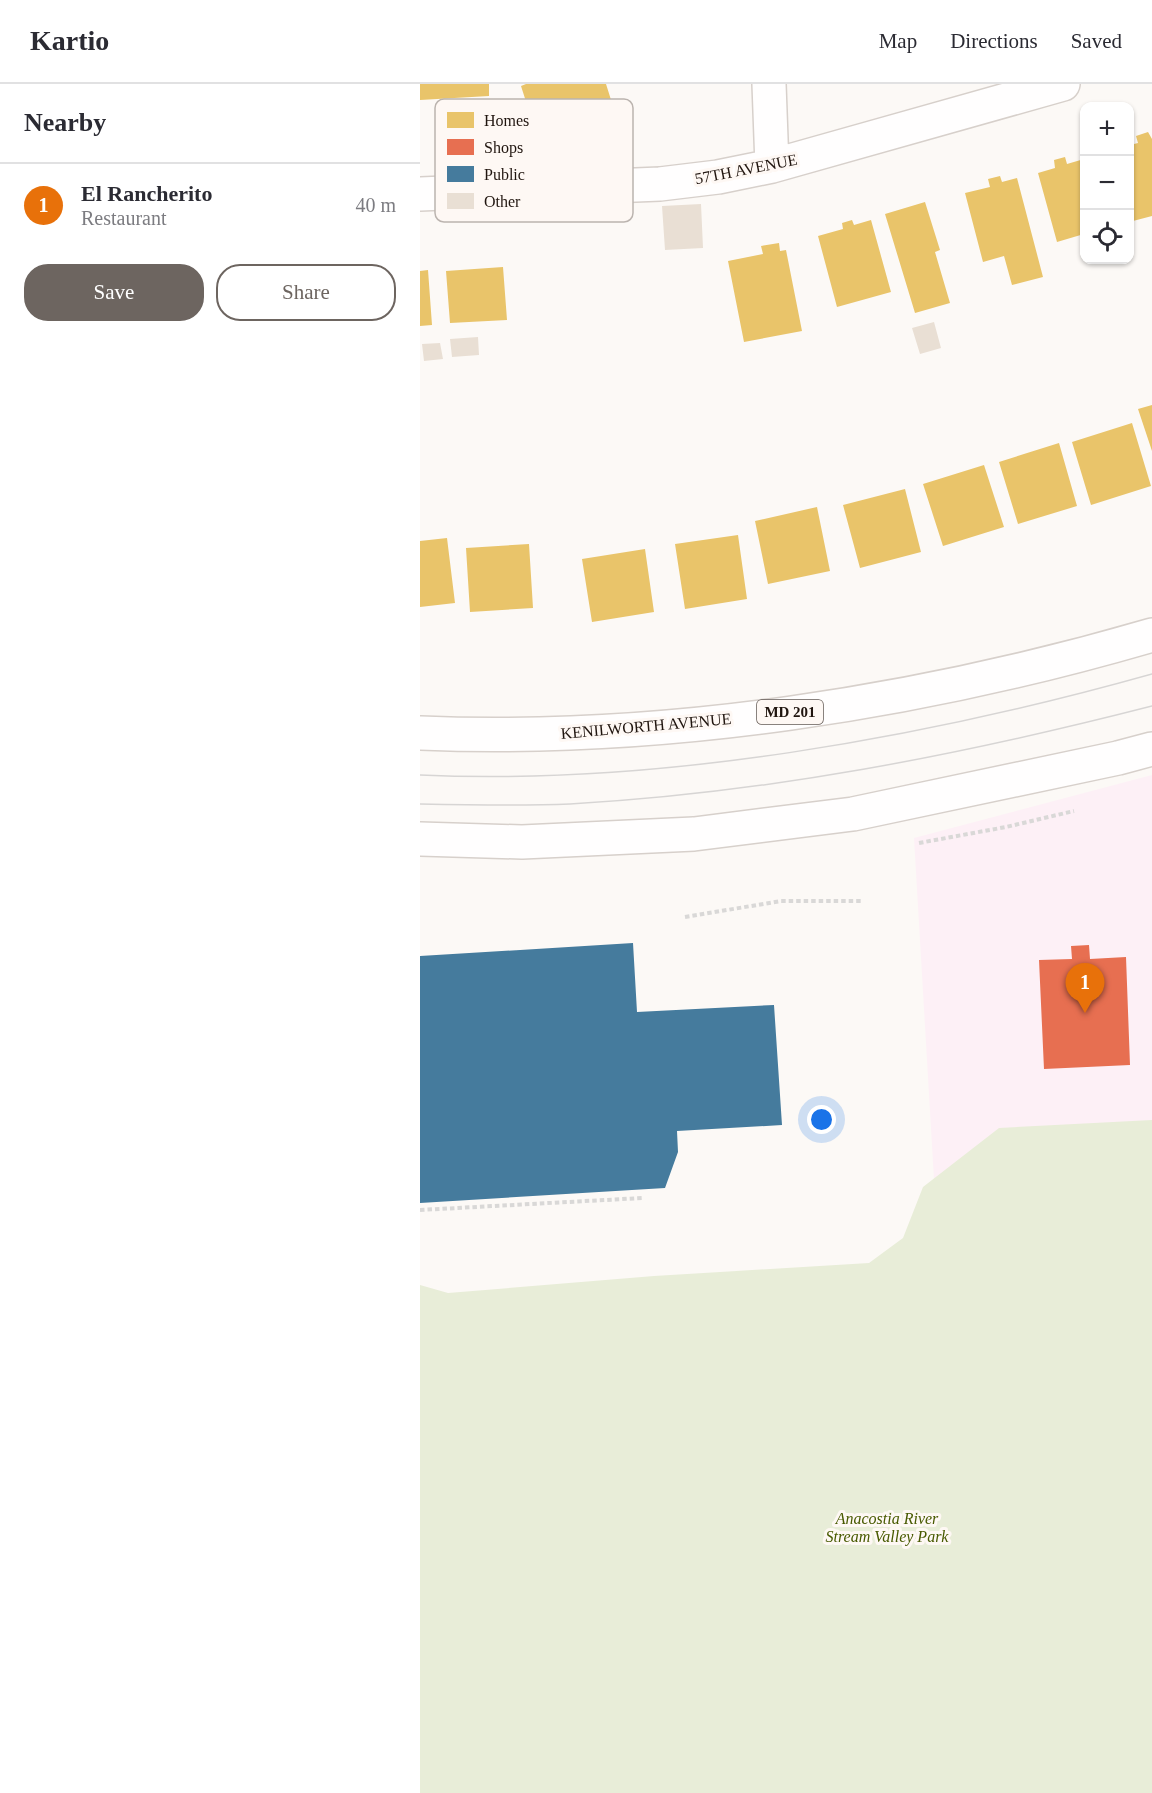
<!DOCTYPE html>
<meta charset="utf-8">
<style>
:root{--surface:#fff;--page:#f2f2f3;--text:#2b2b33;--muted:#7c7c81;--line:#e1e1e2;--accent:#6d6560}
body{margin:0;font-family:Georgia,serif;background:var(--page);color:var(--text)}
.controls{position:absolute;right:18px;top:18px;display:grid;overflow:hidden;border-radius:12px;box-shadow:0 2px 4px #0004}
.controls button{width:54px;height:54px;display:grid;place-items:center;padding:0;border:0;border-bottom:2px solid var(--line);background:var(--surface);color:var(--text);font:30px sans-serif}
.you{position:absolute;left:402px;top:1036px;width:21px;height:21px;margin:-15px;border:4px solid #fff;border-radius:50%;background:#1a73e8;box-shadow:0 0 0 9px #1a73e833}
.badge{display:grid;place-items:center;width:39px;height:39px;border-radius:50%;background:var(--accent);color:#fff;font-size:20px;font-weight:700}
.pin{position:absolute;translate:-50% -50px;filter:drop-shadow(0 2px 3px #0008)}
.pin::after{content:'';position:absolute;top:32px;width:21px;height:18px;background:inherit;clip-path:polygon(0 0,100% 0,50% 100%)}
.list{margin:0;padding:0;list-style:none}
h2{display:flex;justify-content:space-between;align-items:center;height:78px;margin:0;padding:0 24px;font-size:26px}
h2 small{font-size:20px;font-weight:400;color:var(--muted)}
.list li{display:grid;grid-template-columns:39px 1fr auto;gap:18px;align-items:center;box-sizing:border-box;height:84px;padding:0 24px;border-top:2px solid var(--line)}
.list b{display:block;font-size:22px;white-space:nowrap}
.list p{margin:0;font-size:20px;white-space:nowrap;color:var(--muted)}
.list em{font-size:20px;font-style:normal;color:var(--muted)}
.actions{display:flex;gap:12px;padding:18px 24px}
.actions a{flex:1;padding:14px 0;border:2px solid var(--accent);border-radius:24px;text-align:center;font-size:21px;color:var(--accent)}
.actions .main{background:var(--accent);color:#fff}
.icon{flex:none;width:33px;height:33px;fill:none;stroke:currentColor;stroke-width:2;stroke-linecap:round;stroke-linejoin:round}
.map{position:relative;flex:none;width:732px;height:1709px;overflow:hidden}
header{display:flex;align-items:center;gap:36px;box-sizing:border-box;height:84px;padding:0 30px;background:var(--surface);border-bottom:2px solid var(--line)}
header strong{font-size:28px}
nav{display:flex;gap:33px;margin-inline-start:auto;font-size:21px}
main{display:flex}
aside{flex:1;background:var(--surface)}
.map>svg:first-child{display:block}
</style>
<header>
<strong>Kartio</strong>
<nav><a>Map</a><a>Directions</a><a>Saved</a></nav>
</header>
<main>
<aside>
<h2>Nearby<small></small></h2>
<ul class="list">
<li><span class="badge" style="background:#e8710a">1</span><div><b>El Rancherito</b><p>Restaurant</p></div><em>40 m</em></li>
</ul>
<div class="actions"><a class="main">Save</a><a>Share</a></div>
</aside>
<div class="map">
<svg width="732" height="1709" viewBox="0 0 732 1709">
<rect width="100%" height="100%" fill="#fcf9f6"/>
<path fill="#fdf0f6" d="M732,691V1371L531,1386L494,754Z"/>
<path fill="#e8edd8" d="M732,1036V1709H0V1201L28,1209L234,1192L449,1179L483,1154L503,1103L579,1044Z"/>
<path fill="#e9c46a" d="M0,0H69V12L0,16Z
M106,0H186L198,38L153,53L149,41L117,52L101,2Z
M728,48L732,55V132L713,137L710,125V61L718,59L716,52Z
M645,73L647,80L664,75V150L637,158L618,89L635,84L634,76Z
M580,92L582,98L597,94L623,193L592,201L584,172L563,178L545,109L570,103L568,95Z
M505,118L520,166L515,168L530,219L495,229L465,130Z
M432,136L434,141L451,136L471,208L417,223L398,152L423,145L422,139Z
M359,159L360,167L366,166L382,247L324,258L308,177L343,170L341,162Z
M83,183L87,236L30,239L26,187Z
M8,186L12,241L0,242V187Z
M732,321V367L718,325Z
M712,339L731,402L671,421L652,358Z
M639,359L657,422L598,440L579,378Z
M564,381L584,443L523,462L503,400Z
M485,405L501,468L440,484L423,421Z
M397,423L410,487L348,500L335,437Z
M318,451L327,515L265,525L255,460Z
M27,454L35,519L0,523V457Z
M109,460L113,524L50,528L46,464Z
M225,465L234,528L172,538L162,475Z"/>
<path fill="#e76f51" d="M669,861L670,875L706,873L710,981L624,985L619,876L652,875L651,862Z"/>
<path fill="#457b9d" d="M213,859L217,928L354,921L362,1041L257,1047L258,1068L245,1104L0,1119V872Z"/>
<path fill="#e9dfd4" d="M281,120L283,164L245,166L242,122Z
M514,238L521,264L500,270L492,244Z
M58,253L59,271L32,273L30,255Z
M20,259L23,275L4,277L2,260Z"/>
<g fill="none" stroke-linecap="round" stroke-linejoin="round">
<g stroke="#d7d0cb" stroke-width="36">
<path id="street" d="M349,0L352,82
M0,110L240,100L298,93L352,82L643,0"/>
</g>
<g stroke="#d7d0cb" stroke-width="36">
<path id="primary" d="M0,649C243,659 499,619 732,551
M0,755L102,758L274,750L433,730L698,674L732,665"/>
</g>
<path stroke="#d9d8d7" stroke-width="4" stroke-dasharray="4.5 3" stroke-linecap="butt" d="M499,759L586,743L654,727
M265,833L361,817H443
M0,1126L222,1114"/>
<use href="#street" stroke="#fffefe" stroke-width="33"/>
<use href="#primary" stroke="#fffefe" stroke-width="33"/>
<path stroke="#d7d5d4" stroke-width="1.5" d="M0,691C237,702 504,654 732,590
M0,720C50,721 100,722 150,720C347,709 541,671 732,622"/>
</g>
<g text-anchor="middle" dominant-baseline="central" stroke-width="6" stroke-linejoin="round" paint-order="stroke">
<rect fill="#fef8f4" stroke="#635954" stroke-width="1.5" x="337" y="616" width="66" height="24" rx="4.5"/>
<g font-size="15" font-weight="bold" fill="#20150f">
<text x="370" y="628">MD 201</text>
</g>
<g font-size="16" fill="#20150f" stroke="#fef8f4">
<text transform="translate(326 85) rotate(-11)">57TH AVENUE</text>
<text transform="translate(226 642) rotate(-5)">KENILWORTH AVENUE</text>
</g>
<g font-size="16" font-style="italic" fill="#485a00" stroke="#fef8f4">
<text x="467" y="1434">Anacostia River<tspan x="467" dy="18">Stream Valley Park</tspan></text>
</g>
</g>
<rect x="15" y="15" width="198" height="123" rx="9" fill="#fef8f4" stroke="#bbb4af" stroke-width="1.5"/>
<rect x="27" y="28" width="27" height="16" fill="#e9c46a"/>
<rect x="27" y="55" width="27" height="16" fill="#e76f51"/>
<rect x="27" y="82" width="27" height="16" fill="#457b9d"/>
<rect x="27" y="109" width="27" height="16" fill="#e9dfd4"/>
<g font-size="16" fill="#20150f">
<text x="64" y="42">Homes</text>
<text x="64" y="69">Shops</text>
<text x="64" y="96">Public</text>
<text x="64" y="123">Other</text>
</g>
</svg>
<div class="controls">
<button>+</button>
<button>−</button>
<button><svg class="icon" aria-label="locate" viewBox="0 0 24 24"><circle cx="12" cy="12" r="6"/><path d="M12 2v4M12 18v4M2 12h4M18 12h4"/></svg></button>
</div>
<div class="you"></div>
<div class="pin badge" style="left:665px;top:929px;background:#e8710a">1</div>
</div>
</main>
